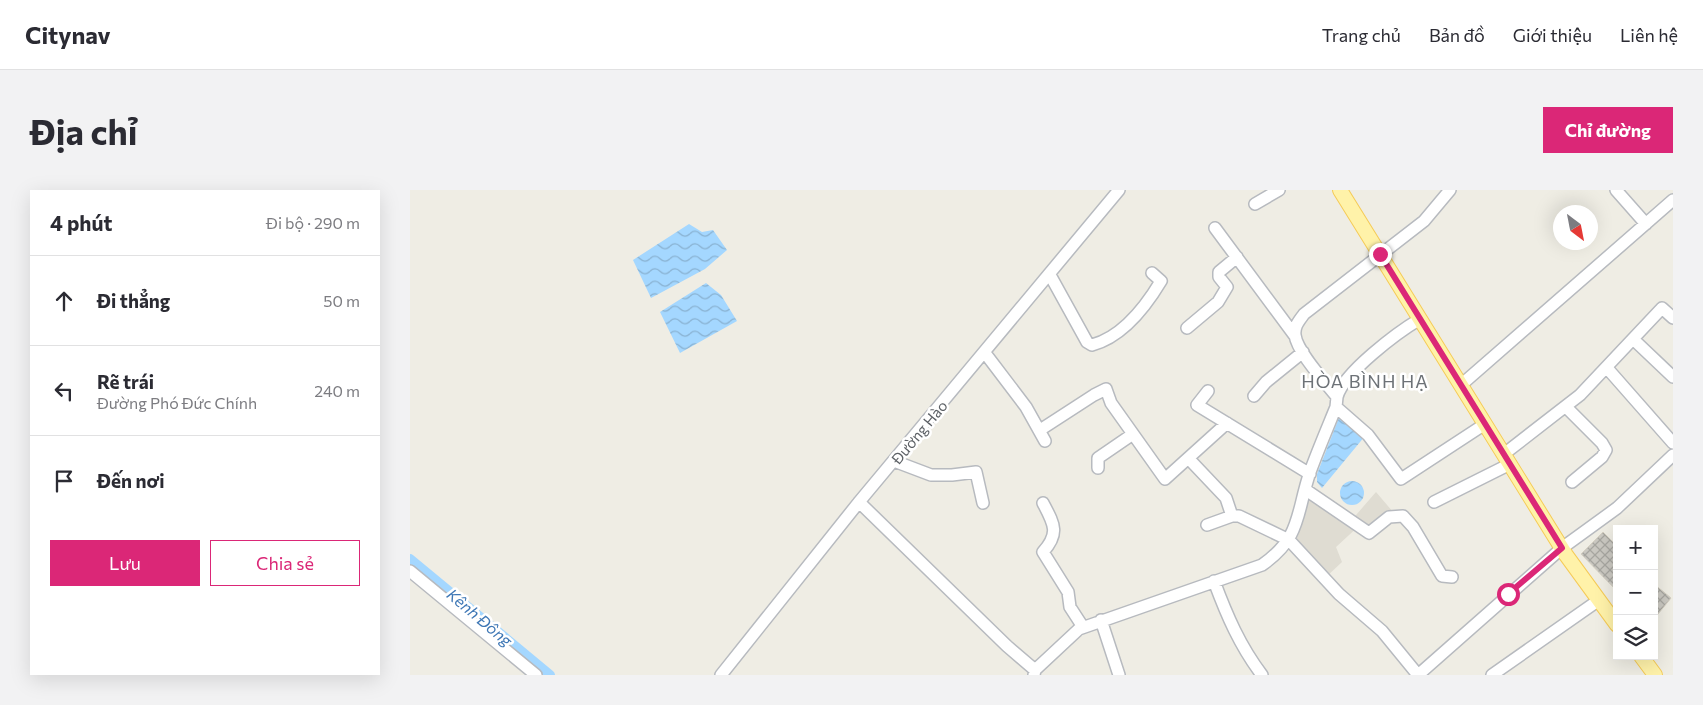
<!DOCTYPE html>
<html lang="vi">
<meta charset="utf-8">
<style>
:root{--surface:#fff;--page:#f2f2f3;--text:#2b2b33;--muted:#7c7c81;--line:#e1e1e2;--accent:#db2777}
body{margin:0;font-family:Commissioner,sans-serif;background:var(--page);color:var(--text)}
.controls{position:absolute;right:15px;bottom:15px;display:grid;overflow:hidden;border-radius:0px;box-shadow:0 5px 20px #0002}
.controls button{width:45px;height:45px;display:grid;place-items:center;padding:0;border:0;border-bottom:1px solid var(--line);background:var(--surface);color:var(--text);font:25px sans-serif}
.compass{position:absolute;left:1143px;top:15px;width:45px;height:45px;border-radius:50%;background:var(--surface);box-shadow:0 5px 20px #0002;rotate:148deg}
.stop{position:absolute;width:15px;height:15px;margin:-11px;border:4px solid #db2777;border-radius:50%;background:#fff}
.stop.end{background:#db2777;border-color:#fff;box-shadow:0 1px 5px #0008}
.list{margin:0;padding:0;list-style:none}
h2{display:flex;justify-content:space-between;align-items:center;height:65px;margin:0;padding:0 20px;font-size:21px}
h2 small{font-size:16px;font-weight:400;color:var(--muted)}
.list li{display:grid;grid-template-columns:32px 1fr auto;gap:15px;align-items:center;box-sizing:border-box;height:90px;padding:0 20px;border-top:1px solid var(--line)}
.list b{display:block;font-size:19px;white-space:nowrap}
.list p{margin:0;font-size:16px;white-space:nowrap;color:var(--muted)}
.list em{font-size:16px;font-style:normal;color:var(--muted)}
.actions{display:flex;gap:10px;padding:15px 20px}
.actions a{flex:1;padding:11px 0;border:1px solid var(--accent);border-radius:0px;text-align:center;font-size:18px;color:var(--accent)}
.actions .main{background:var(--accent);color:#fff}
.icon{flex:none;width:28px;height:28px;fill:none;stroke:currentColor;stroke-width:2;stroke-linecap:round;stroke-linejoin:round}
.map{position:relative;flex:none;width:1263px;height:485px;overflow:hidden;border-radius:0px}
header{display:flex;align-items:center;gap:30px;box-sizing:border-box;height:70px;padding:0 25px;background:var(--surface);border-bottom:1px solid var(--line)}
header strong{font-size:24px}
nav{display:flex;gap:28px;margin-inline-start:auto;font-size:18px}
.intro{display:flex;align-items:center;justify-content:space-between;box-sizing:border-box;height:120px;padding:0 30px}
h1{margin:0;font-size:35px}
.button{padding:12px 22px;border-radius:0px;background:var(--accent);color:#fff;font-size:18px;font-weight:700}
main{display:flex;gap:30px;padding:0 30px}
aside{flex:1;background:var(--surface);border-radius:0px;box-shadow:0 5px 20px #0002}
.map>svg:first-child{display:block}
</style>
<header>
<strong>Citynav</strong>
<nav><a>Trang chủ</a><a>Bản đồ</a><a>Giới thiệu</a><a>Liên hệ</a></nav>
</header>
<div class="intro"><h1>Địa chỉ</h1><a class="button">Chỉ đường</a></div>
<main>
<aside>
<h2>4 phút<small>Đi bộ · 290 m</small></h2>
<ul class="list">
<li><svg class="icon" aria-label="ahead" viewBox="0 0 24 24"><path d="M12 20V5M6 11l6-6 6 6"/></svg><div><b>Đi thẳng</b></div><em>50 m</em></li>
<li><svg class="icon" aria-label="left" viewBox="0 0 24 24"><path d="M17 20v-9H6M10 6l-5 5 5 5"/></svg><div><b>Rẽ trái</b><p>Đường Phó Đức Chính</p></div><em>240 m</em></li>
<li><svg class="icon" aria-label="arrive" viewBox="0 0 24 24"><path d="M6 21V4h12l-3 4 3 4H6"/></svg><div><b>Đến nơi</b></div></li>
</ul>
<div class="actions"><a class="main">Lưu</a><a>Chia sẻ</a></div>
</aside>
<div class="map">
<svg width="1263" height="485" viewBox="0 0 1263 485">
<defs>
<pattern id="water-waves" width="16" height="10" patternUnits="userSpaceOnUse" patternTransform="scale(1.25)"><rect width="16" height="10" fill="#a4d7ff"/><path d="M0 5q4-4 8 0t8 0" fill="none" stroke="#89b2d2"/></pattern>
<pattern id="building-cross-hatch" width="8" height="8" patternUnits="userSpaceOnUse" patternTransform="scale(1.25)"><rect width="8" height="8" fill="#cac8c1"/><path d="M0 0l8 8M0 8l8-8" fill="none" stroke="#a7a6a0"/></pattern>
</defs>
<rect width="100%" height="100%" fill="#efede4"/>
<path fill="#dfdcd2" d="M966,302L983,322L959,340L951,334L926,357L932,372L916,387L883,350L895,304L940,332Z"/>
<path fill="url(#water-waves)" d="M279,34L292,42L303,40L317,60L295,79L241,108L223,70Z
M296,93L311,105L327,131L270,163L250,122Z
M930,225L955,246L912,298L907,292V284Z
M930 303a12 12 0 1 1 24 0a12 12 0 1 1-24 0Z"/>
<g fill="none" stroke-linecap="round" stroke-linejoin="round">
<path stroke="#a4d7ff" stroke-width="10" d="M0,369L140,485"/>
</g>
<path fill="url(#building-cross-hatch)" stroke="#d4cfc2" d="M1193,342L1207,356V401L1171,364Z
M1244,394L1261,408L1244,429Z"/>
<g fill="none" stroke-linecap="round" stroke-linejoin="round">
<g stroke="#b7babf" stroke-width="14">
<path id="minor" d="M1206,0L1236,34
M845,14L869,0
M805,38L885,146
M640,85L677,152L682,155C712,147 736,116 751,91L742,83
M777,138L808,112L817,97L809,87V82L827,67
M1223,149L1263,187
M575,163L616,217L635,251
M1197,178L1263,253
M1051,195L1263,10
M798,201L787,215L900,284
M844,206L856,192L893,162
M927,207C933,183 988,142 1010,129
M926,217L958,245L991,289L1075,234
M1156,217L1192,253L1196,260L1192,267L1162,292
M630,240L684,205L696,199L701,213L755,289L817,233
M1094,264L1170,205L1252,118L1263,128
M779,269L816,308L822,326
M484,271L521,285H542L566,282L573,313
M688,278V268L723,244
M896,300L959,343L979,327L993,326L1003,337L1032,386L1042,387
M449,312L597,456L625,480
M1024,312L1100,274
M633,313C644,334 650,343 633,362L658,402L660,417L673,437
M797,335L822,326H829L879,350L929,404L972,441L1008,485
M0,381L126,485
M804,391C817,426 830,456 852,485
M691,430L709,485
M311,485L449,312L709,0
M624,485L625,480L669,439L852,375C892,347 886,323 900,282C908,260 917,239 926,217L927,207C916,193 887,162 885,145C884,136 889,131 894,124L1014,31L1040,0
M1008,485L1152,358L1207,318L1263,265
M1082,485L1189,410"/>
</g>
<g stroke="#f5cb57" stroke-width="16">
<path id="major" d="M930,0L1156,365L1207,435
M1231,466L1245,485"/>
</g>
<use href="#minor" stroke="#fff" stroke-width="11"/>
<use href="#major" stroke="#fff2a9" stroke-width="14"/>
</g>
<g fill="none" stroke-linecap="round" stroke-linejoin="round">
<path stroke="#db2777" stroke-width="6" d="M970,64L1152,358L1098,404"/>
</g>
<g text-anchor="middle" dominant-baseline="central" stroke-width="5" stroke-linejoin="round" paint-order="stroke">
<g font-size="15" fill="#5c6065" stroke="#fff">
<text transform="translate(509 242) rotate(-50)">Đường Hào</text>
</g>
<g font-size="16" font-style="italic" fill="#3e77b5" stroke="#fff">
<text transform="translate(70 427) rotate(40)">Kênh Đông</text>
</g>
<g font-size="18" letter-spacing="1" fill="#6d7277" stroke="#fff">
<text x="955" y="191">HÒA BÌNH HẠ</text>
</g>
</g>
</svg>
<div class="controls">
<button>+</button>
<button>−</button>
<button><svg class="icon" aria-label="layers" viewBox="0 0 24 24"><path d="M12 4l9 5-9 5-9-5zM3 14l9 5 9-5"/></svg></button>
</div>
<svg class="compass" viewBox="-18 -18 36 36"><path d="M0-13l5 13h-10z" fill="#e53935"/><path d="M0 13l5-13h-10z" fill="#7c7c81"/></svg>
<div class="stop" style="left:1098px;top:404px"></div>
<div class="stop end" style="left:970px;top:64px"></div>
</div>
</main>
